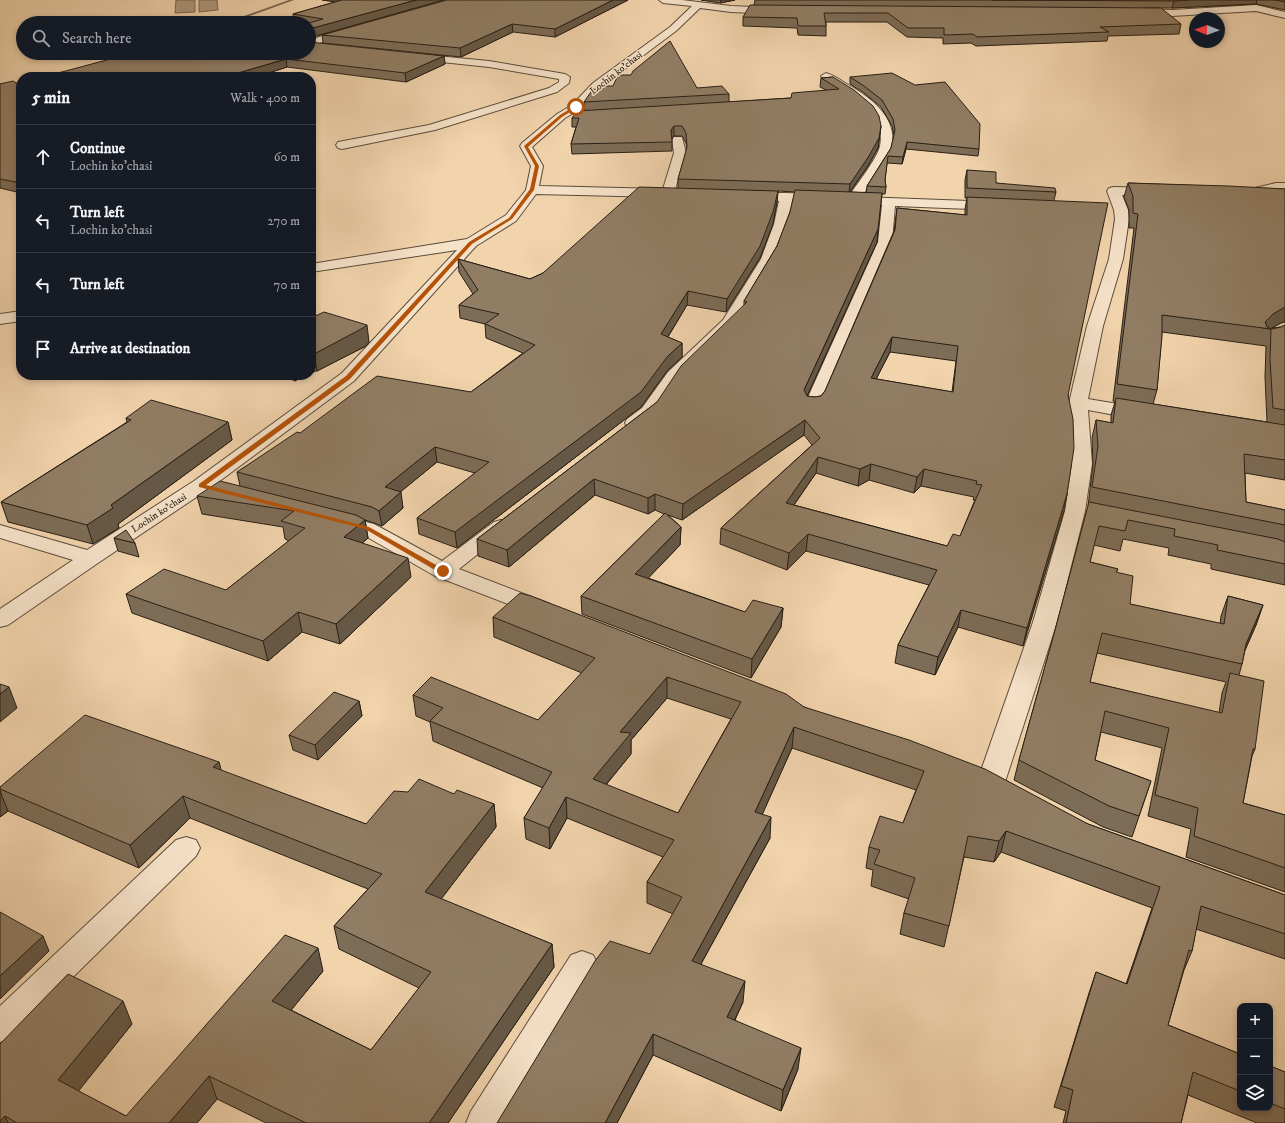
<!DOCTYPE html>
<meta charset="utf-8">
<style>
:root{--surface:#171b24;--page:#242831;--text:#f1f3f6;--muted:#9ea1a6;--line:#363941}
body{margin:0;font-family:"IM FELL DW Pica",serif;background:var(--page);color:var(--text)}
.controls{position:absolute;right:12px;bottom:12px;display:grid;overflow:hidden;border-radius:8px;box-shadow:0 2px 6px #0003}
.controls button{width:36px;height:36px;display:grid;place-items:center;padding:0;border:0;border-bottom:1px solid var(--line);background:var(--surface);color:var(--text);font:20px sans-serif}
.compass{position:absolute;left:1189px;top:12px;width:36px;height:36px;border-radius:50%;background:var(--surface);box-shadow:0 2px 6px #0003;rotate:271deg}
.stop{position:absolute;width:12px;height:12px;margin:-9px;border:3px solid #b45309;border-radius:50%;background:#fff}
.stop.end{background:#b45309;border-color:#fff;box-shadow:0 1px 4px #0008}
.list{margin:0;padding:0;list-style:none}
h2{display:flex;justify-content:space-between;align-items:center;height:52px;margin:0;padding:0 16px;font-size:17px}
h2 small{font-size:13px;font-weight:400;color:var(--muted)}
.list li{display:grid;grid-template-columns:26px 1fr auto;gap:12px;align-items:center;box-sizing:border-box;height:64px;padding:0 16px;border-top:1px solid var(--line)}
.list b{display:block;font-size:15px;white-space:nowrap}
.list p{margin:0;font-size:13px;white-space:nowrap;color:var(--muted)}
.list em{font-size:13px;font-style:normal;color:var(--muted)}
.icon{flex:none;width:22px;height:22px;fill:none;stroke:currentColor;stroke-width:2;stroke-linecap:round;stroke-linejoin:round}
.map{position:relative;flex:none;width:1285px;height:1123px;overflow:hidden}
.search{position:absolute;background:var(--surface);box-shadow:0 2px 6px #0003;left:16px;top:16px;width:300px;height:44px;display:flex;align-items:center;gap:10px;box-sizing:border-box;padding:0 14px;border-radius:22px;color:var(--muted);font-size:15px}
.panel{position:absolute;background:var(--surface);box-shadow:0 2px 6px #0003;left:16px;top:72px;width:300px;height:308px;border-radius:16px}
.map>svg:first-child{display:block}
</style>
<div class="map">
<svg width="1285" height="1123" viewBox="0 0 1285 1123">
<rect width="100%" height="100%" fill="#f1d3ac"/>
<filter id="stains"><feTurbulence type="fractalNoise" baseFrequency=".005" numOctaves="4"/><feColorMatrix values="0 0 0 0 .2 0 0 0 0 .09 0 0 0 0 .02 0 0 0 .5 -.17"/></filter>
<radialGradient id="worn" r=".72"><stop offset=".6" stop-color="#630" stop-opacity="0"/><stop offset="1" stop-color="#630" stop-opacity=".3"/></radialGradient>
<path fill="#ad9679" stroke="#786651" d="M176,0H195V12L175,13Z
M199,0H217L218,10L199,12Z"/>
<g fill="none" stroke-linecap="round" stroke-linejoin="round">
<path fill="#786651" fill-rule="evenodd" d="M289,0H294L230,23H224Z"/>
<g stroke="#5a4c3b" stroke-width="2">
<path id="minor" d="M659,0H682L731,6L777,8L781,11L777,14L731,12L700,8L676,31L601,87L580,109L565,118L532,147L543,166L539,186L663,189L674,153L672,140L674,137H682L686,153L673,196L662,197L536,194L516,221L476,246L354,381L217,483L246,491L249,495L246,499L239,501L204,492L98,563L8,625L0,627V609L73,560L0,538V525L87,550L194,481L342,373L457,250L311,272V264L467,239L506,215L526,190L531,166L520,146L522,143L557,114L572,105L593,83L670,27L692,6L663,3Z
M1256,5L1285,12V18L1256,11L1172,16L1137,15L1133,12L1137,9L1172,10Z
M350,28L353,29L355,31L353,33L309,46V40Z
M416,54L489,61L565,74L570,77L569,83L557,92L435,130L342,149L338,148L336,145L338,142L429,125L549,88L559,82V79L489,67L413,59L411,57Z
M826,73C833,75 839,79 845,83C868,96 897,115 892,146C890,159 869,184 862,197L996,202L1001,203L1003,206L1001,209L996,210L895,206L892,242L822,406L819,410L813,411L807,410L804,406L878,242L882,205L793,202L788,224L775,259L735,326L680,380L656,416L641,427L634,429L627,427L625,423L627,419L642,408L668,372L723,320L761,259L774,224L779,201L749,200L744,199L742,196L744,193H787L849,196C857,184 877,159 880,146C887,110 847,93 822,78L821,76Z
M1276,183H1285V191H1276L1242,199L1237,198L1235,195L1237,192Z
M1114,187L1156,188L1161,189L1163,192L1161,195L1156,196L1122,195L1128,210L1129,219L1123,259L1103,326L1088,399L1142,408L1149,410L1151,414L1149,418L1142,420L1088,410L1092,464L1085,511L1057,622L1005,782L1001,789L991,792L981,789L977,782L1033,622L1065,511L1072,464L1069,403L1087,326L1109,259L1115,219L1114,210L1107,191L1109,188Z
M21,311V321L0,324V314Z
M338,515L374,524L442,561L494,522L501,520L508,522L512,526L508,530L459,569L550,604L554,609L550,614L542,616L534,614L435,576L360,533L331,525L327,521L331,517Z
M186,837L196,840L200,848L196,856L12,1037L0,1042V1006L176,840Z
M582,951L593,955L598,964L504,1123H466L471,1111L571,955Z"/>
</g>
<use href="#minor" fill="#f6e2c9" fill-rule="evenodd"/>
</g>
<path fill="#7d6c56" stroke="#281f15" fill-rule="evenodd" d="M322,0H444L309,38V23H299L294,22L293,14L335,2Z
M628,0L555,37L513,32L461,57L323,43L322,35Z
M701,0H735L720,3Z
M755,0H1285V10L1256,4L1172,8H1144L1181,24L1179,34L1108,36L1107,41L976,46L971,43L943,44V38L907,37L887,22H826V36L798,35L797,28L743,26V17L754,5Z
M444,56L445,64L406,82L287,67L256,77H43L195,58Z
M833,77L881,126L878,148L868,166L850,192L866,193L867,186L891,148L894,135L892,126L881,107L864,93L850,84V77L979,149L978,156L906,149L902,164L887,163L885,180L886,187L885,194H882L877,242L807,396L814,397L821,396L825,391L894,231L897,208L965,215V209L967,198H965V180L967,170L996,183L1056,192L1054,200L1068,395L1067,494L1064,511L1023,646L958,627L935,675L895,663L898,645L929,585L806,551L787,570L720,544L721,528L812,445L804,435L682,520L668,515L681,527L680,545L648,578L745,612L783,608L781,627L751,678L582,614L581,596L664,514L655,510L648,514L595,495L509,567L478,556L477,539L657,402L744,306V301L777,246L790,212L795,192L778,191L777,202L773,224L760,258L726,312L687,305L668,337L682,343V357L667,371L641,407L457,548L419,534L417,518L475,473L437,462L400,492L403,508L382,526L374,523L365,520L368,538L362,543L411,577L340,644L302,632L268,661L132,613L126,594L226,590L289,541L285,539L283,527L202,514L197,496L240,486L237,472L300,433L471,392L523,353L486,338L485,324L460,318L459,305L473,294L459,272L458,259L530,279L543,273L678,188V179L687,149L686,143L682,136H674L672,138V151L572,154L571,144L576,127H572V118L584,110V102L601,90L697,88L729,94V102L791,98L826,90L820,87L821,78ZM890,352L956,361L952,392L876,379ZM816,473L858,486L869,480L914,493L921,486L974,497L973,500H975L960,536L947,546L794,505Z
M21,83V193L0,188V84H18Z
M1128,183L1285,189V322L1281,323L1271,328L1281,327L1285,325V480L1245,473L1246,502L1285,510V585L1211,569V564L1168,555L1169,548L1123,539L1120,551L1094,545L1090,562L1118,569L1116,573L1130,604L1220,624L1221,616L1228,596L1263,605L1256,625L1245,650L1242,664L1239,675L1255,749L1252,756L1243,803L1285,815V892L1186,857L1191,829L1148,816L1162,748L1101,732L1095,760L1151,781L1132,837L1103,827L1014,780L1019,760L1054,634L1088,506L1093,464L1092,438L1096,420L1111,423V415L1115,402L1113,401L1134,228H1129V210L1124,197ZM1162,332L1266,346L1265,377L1267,422L1153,404L1157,390ZM1097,653L1226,682L1222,693L1219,713L1090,682Z
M311,318L369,342L366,346L317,371L311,372Z
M282,375H305L295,381Z
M126,418L228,422L232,440L118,524L119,528L93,544L8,522L1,502L127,422Z
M114,538L135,543L139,557L118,551Z
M493,617L804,707L1088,824L1285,895V959L1196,929L1192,951L1184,970L1168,1025L1240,1054V1108H1270V1066L1285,1072V1123H1257L1188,1095L1181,1123H1063L1066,1111L1054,1107L1089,993L1096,972L1126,984L1152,908L1001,852L994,862L964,857L944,947L900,934L904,913L909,899L871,886L873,870L866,868L869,847L903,823L916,790L792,748L762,814L770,838L701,964L743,1002L735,1020L798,1069L781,1111L653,1055L617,1123H497L650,954L673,914L647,903V882L663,857L567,818L550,849L526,839L524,818L543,788L433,741L430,722L416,716L413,695L538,720L582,673L494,637ZM667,698L731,719L678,813L606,785L631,754V740Z
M359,701L362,716L318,760L293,750L289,735Z
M219,762L221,771L366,824L454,794L494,804L496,827L441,899L552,944L554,967L448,1123H266L217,1099L197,1123H0V1044L132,1024L78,1091L126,1116L323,971L291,1010L371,1050L419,988L339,949L334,926L368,889L190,818L139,868L8,811L0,817V787Z"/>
<path fill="#665846" stroke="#281f15" d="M416,0H444L309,38V29Z
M613,0H628L555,37V29Z
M721,0H735L720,3Z
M1189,0H1257L1256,4L1172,8L1174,1Z
M512,24L513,32L461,57L460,48Z
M444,56L445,64L406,82L405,73Z
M286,59L287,67L256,77H231V75Z
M227,75V77H221Z
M674,126V136L671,139V130Z
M881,126L878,148L868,166L849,193L850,184Z
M907,142L906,149L902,164L903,157Z
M778,191L777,202L773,224L760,258L726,312L727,299Z
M878,229L877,242L803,405L804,390Z
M688,291L687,305L661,348V334Z
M1285,307V322L1281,323L1270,329L1263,328L1265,322L1273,314Z
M367,325L369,342L366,346L317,371L314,354Z
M892,337L890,352L869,393L871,378Z
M682,343V357L667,371L641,407L457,548L455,532L667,357Z
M294,375H305L295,381Z
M805,420L804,435L682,520L683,504Z
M228,422L232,440L118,524L119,528L93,544L87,525L111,505Z
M435,447L437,462L387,503L385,487Z
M818,457L816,473L784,519L786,503Z
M871,464L869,480L858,486L860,469Z
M924,469L921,486L914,493L917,477Z
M594,479L595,495L509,567L507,550Z
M401,492L403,508L382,526L379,511Z
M655,494V510L648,514V498Z
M1067,494L1064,511L1023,646L1027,628Z
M365,520L368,538L347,556L344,537Z
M681,527L680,545L635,592V574Z
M808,534L806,551L787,570L789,553Z
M408,558L411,577L340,644L336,624Z
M1263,605L1256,625L1239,664L1246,644Z
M783,608L781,627L751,678L752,659Z
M961,610L958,627L935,675L938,657Z
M298,612L302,632L268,661L263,641Z
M667,677V698L631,740V754L593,800V779L620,732Z
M9,687L17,708L0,722V694Z
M359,701L362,716L318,760L315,745Z
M794,727L792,748L754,833L755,812Z
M219,762L225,784L213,767Z
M0,791L8,811L0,817Z
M183,796L190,818L139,868L130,845Z
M566,797L567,818L550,849L549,828Z
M494,804L496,827L429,915L425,892Z
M771,817L770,838L691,982L692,961Z
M1006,831L1001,852L994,862L999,841Z
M43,936L49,951L0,999V976Z
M552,944L554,967L448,1123H429Z
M318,948L323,971L279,1025L272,1001Z
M745,981L743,1002L726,1038L727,1017Z
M123,1001L132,1024L69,1103L58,1080Z
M653,1034V1055L617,1123H605Z
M801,1048L798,1069L781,1111L783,1090Z
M209,1076L217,1099L197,1123H169Z
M5,1116L8,1123H0V1121Z"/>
<path fill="#917d64" stroke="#281f15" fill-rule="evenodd" d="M342,0H416L309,29V23L323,19L293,14Z
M447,0H613L555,29L512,24L460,48L322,35Z
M992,0H1189L1174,1Z
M1275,0H1285V2Z
M750,5L1161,8L1181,24L1100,27L1109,32L977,37L973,34L944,35V28H908L888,13H824L826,26H798L797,18L743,17Z
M670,41L697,88L722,86L729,94L584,102L593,89L601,90L603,86H613L618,75H631L633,71Z
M309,42L444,56L405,73L286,59L231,75H227L221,77H43L133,53H169L195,58L212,53H309Z
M892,73L915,85L945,82L980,124L979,149L907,142L903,157L888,156L885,180L886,187L867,186L891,148L895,130L893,119L882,100L864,86L850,77Z
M833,77L854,90L873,106L879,116L881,126L879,138L869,156L850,184L678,179L687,147L686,133L682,126H674L671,130L672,142L571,144L579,118H572L577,111L791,98L792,93L839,89L821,78Z
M13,81L18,84L21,83V183L0,179V84Z
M967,170L996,172V183L1055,188L1056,192L967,188Z
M1128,183L1229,186L1285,189V307L1273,314L1265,322L1267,327L1272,329L1281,327L1285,325V410L1273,408L1270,360L1271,329L1162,315V336L1157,390L1117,384L1138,214L1133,213V196Z
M639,187L778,191L773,212L760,246L727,299L688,291L661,334L682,343L667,357L641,392L455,532L417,518L489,462L435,447L385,487L401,492L379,511L372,507L237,472L297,432L300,433L377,376L471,392L535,345L485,324L499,314L459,305L478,290L458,259L530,279L543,273Z
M795,190L882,193L878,229L804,390L807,396L814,397L821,396L825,391L895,230L897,208L967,215V197L1108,203L1068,395L1073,419L1074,448L1067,494L1027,628L961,610L938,657L898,645L937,570L808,534L789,553L721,528L820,438L805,420L683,504L655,494L648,498L594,479L507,550L477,539L657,402L681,366L747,302L744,301L777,246L790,212ZM892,337L958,346L953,392L871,378ZM818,457L860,469L871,464L917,477L924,469L977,481L976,484L982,485L960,536L953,534L947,546L786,503Z
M324,312L367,325L363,328L314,354H311V318Z
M1116,398L1285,425V460L1244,454L1246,502L1285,510V525L1092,487L1098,446L1096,420L1113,423Z
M151,400L228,422L111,505L113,508L87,525L1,502L131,420L126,418Z
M220,481L356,515L365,520L344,537L408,558L336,624L298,612L263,641L126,594L164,569L226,590L305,528L281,521L294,511L197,496Z
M1089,502L1278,539L1285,542V564L1217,550L1218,545L1174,536L1175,529L1128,520L1125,531L1099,526L1090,562L1118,569L1116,572L1133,576L1130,604L1224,624L1228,596L1263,605L1246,644L1242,664L1102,633L1090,682L1222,713L1230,673L1264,681L1255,749H1253L1243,803L1285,815V868L1194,836L1198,808L1155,795L1169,728L1105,711L1095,760L1151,781L1139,816L1109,806L1019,760L1054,634Z
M665,513L681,527L635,574L745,612L753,600L783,608L752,659L581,596Z
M126,530L135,543L114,538Z
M520,593L531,596L786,694L804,707L909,740L985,769L1088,824L1285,895V934L1201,906L1192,951L1189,950L1168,1025L1240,1054V1091L1193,1072L1181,1123H1066L1073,1090L1061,1086L1096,972L1127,984L1160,887L1006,831L999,841L968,836L949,926L904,913L915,878L874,864L880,850L869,847L880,816L903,823L924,771L794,727L755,812L771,817L692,961L745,981L727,1017L801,1048L783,1090L653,1034L605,1123H497L595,961L610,941L650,954L682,897L647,882L674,840L566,797L549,828L524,818L552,772L430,721L443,708L413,695L431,677L538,720L595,658L493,617ZM667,677L741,702L678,813L593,779L631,733L620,732Z
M0,684L9,687L0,694Z
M334,692L359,701L315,745L289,735Z
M85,715L219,762L213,767L366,824L394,791L408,792L419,779L454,794L457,790L494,804L425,892L552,944L429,1123H306L209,1076L169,1123H17L5,1116L0,1121V1044L68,974L123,1001L58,1080L126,1116L285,935L318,948L272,1001L371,1050L431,972L334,926L382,874L183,796L130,845L0,789V787Z
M0,912L43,936L0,976Z
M1270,1066L1285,1072V1109L1270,1103Z"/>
<path fill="#b45309" d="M575,106L578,107L562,117L528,147L539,166L534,190L512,219L472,244L350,379L206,485L369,527L445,570V573H440L365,529L199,487V484L346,376L469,242L509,218L530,189L535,166L524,146L560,115Z"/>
<g text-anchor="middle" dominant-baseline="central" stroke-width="3" stroke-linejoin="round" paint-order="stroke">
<g font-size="10" fill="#281f15" stroke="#f6e2c9">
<text transform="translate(616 73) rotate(-38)">Lochin ko'chasi</text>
<text transform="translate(159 513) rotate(-33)">Lochin ko'chasi</text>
</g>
</g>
<rect width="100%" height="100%" filter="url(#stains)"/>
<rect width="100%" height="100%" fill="url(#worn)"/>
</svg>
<div class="controls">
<button>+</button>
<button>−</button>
<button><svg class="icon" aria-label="layers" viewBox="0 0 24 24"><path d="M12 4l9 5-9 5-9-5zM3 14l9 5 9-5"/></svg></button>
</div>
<svg class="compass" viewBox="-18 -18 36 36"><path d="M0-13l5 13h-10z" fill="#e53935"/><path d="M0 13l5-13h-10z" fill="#9ea1a6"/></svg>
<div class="stop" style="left:576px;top:107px"></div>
<div class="stop end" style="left:443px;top:571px"></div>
<div class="search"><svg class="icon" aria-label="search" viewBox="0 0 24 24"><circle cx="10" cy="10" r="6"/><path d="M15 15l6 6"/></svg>Search here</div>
<section class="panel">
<h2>5 min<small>Walk · 400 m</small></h2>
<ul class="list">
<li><svg class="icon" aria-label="ahead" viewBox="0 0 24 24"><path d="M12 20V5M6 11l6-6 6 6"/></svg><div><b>Continue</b><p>Lochin ko'chasi</p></div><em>60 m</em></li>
<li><svg class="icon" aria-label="left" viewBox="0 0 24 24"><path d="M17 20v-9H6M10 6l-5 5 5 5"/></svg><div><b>Turn left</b><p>Lochin ko'chasi</p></div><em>270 m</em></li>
<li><svg class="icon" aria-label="left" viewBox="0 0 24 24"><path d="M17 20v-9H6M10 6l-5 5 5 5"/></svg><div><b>Turn left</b></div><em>70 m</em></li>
<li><svg class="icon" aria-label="arrive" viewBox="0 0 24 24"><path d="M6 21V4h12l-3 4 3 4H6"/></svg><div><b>Arrive at destination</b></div></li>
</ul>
</section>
</div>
